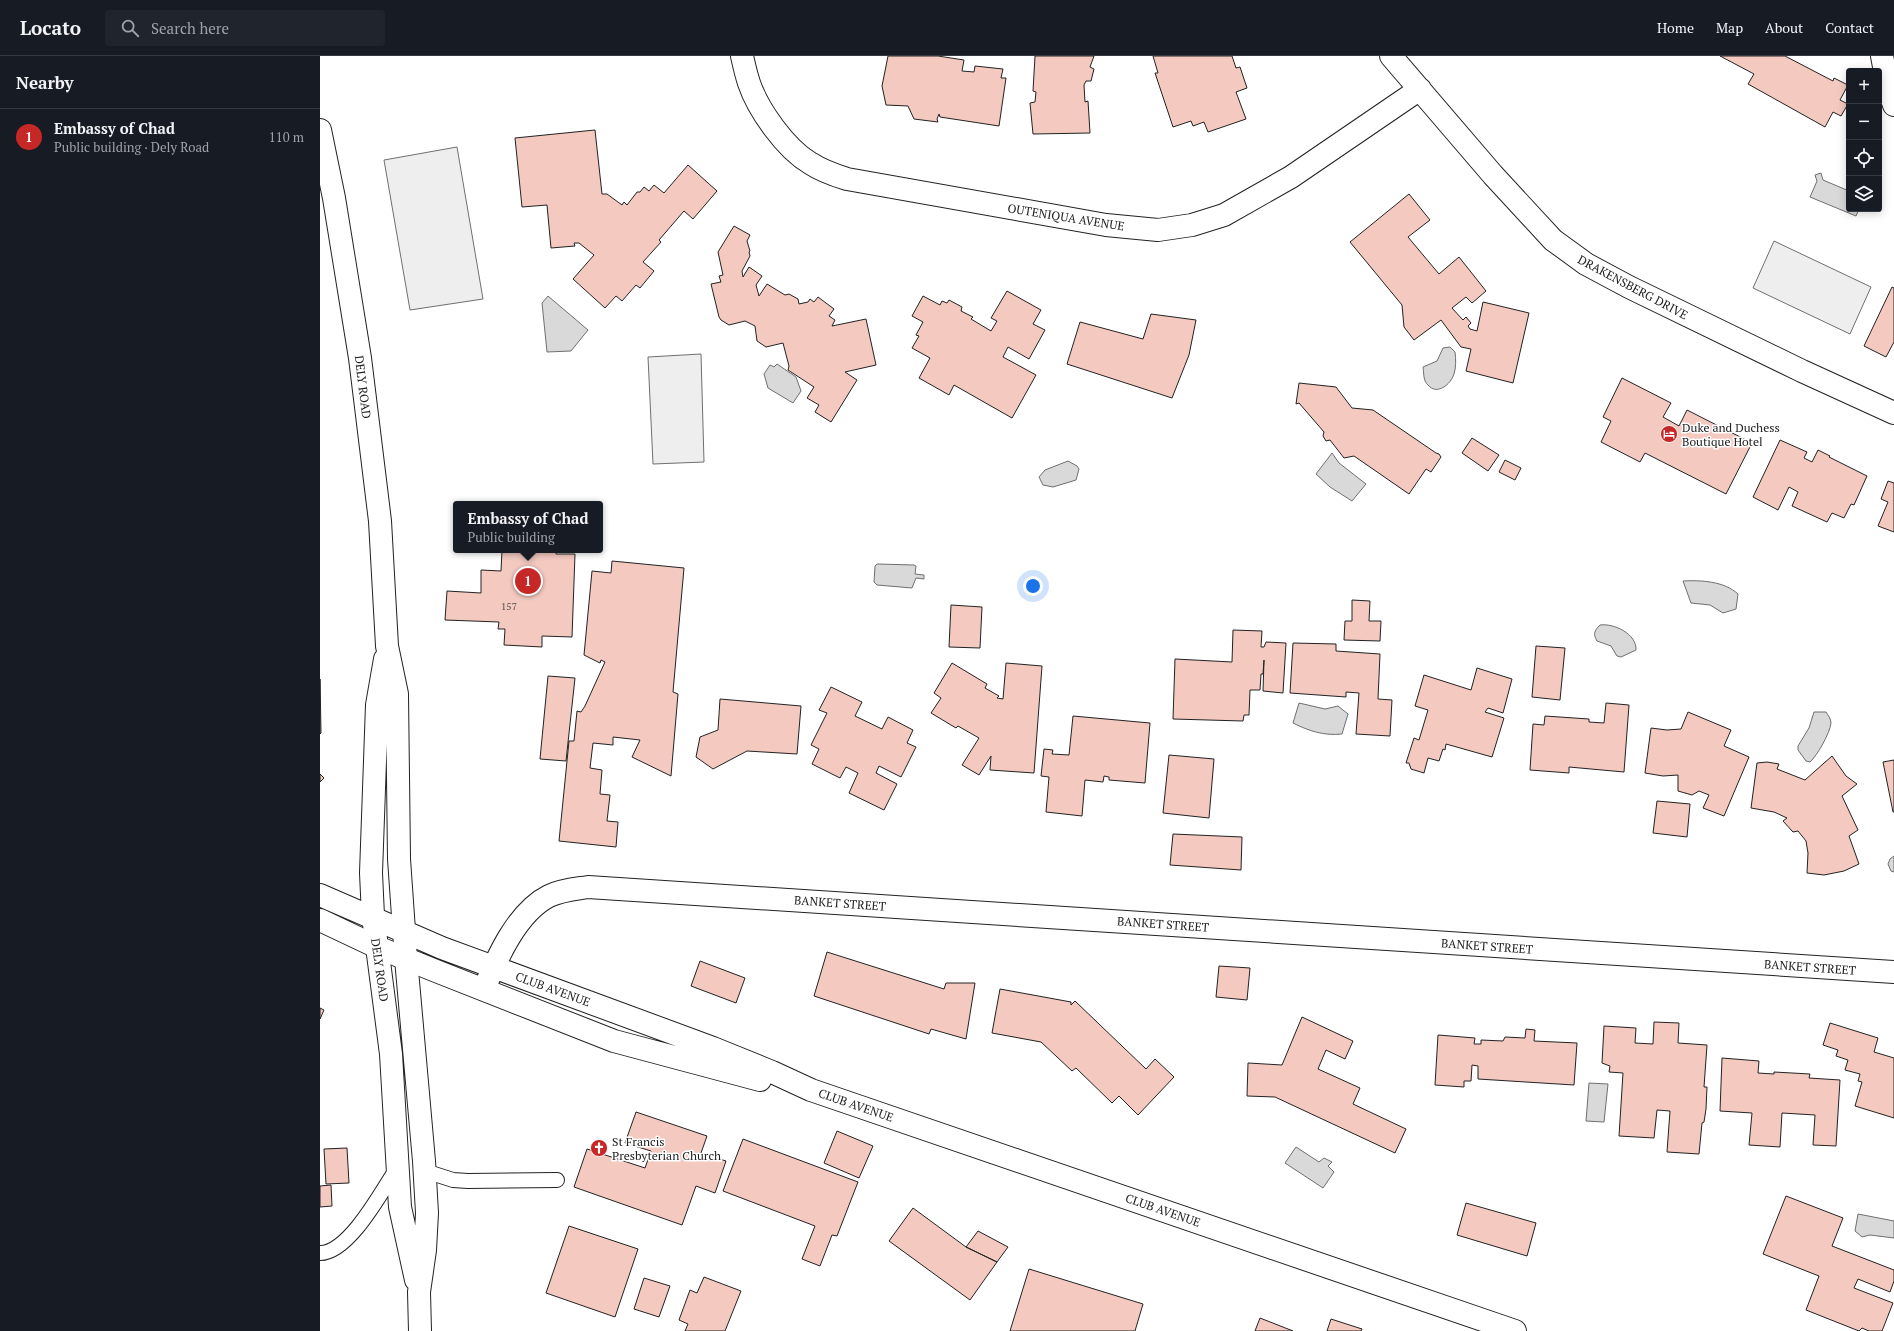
<!DOCTYPE html>
<meta charset="utf-8">
<style>
:root{--surface:#171b24;--page:#20242c;--text:#f1f3f6;--muted:#9ea1a6;--line:#363941;--accent:#c62828}
body{margin:0;font-family:"PT Serif",serif;background:var(--page);color:var(--text)}
.controls{position:absolute;right:12px;top:12px;display:grid;overflow:hidden;border-radius:4px;box-shadow:0 2px 10px #0003}
.controls button{width:36px;height:36px;display:grid;place-items:center;padding:0;border:0;border-bottom:1px solid var(--line);background:var(--surface);color:var(--text);font:20px sans-serif}
.you{position:absolute;left:713px;top:530px;width:14px;height:14px;margin:-10px;border:3px solid #fff;border-radius:50%;background:#1a73e8;box-shadow:0 0 0 6px #1a73e833}
.badge{display:grid;place-items:center;width:26px;height:26px;border-radius:50%;background:var(--accent);color:#fff;font-size:13px;font-weight:700}
.pin{position:absolute;translate:-50% -50%;border:2px solid #fff;box-shadow:0 1px 4px #0006}
.popup{position:absolute;left:133px;top:445px;width:150px;height:52px;box-sizing:border-box;display:grid;place-content:center;border-radius:4px;background:var(--surface);filter:drop-shadow(0 1px 3px #0005);font-size:13px;white-space:nowrap;color:var(--muted)}
.popup b{font-size:15px;color:var(--text)}
.popup::after{content:'';position:absolute;left:50%;top:100%;margin-left:-8px;border:8px solid transparent;border-top-color:var(--surface)}
.list{margin:0;padding:0;list-style:none}
h2{display:flex;justify-content:space-between;align-items:center;height:52px;margin:0;padding:0 16px;font-size:17px}
h2 small{font-size:13px;font-weight:400;color:var(--muted)}
.list li{display:grid;grid-template-columns:26px 1fr auto;gap:12px;align-items:center;box-sizing:border-box;height:56px;padding:0 16px;border-top:1px solid var(--line)}
.list b{display:block;font-size:15px;white-space:nowrap}
.list p{margin:0;font-size:13px;white-space:nowrap;color:var(--muted)}
.list em{font-size:13px;font-style:normal;color:var(--muted)}
.icon{flex:none;width:22px;height:22px;fill:none;stroke:currentColor;stroke-width:2;stroke-linecap:round;stroke-linejoin:round}
.map{position:relative;flex:none;width:1574px;height:1275px;overflow:hidden}
header{display:flex;align-items:center;gap:24px;box-sizing:border-box;height:56px;padding:0 20px;background:var(--surface);border-bottom:1px solid var(--line)}
header strong{font-size:19px}
nav{display:flex;gap:22px;margin-inline-start:auto;font-size:14px}
.search{width:280px;height:36px;background:var(--page);display:flex;align-items:center;gap:10px;box-sizing:border-box;padding:0 14px;border-radius:4px;color:var(--muted);font-size:15px}
main{display:flex}
aside{flex:1;background:var(--surface)}
.map>svg:first-child{display:block}
</style>
<header>
<strong>Locato</strong>
<div class="search"><svg class="icon" aria-label="search" viewBox="0 0 24 24"><circle cx="10" cy="10" r="6"/><path d="M15 15l6 6"/></svg>Search here</div>
<nav><a>Home</a><a>Map</a><a>About</a><a>Contact</a></nav>
</header>
<main>
<aside>
<h2>Nearby<small></small></h2>
<ul class="list">
<li><span class="badge">1</span><div><b>Embassy of Chad</b><p>Public building · Dely Road</p></div><em>110 m</em></li>
</ul>
</aside>
<div class="map">
<svg width="1574" height="1275" viewBox="0 0 1574 1275">
<rect width="100%" height="100%" fill="#fff"/>
<path fill="#eee" stroke="#6f6f6f" d="M137,91L163,243L90,254L64,104Z
M1454,185L1551,231L1530,278L1433,232Z
M381,298L384,406L333,408L328,301Z"/>
<path fill="#d9d9d9" stroke="#6f6f6f" d="M1501,117L1503,124L1529,135V153H1539L1536,160L1490,141L1497,125L1495,119Z
M228,240L268,274L251,295L227,296L222,247Z
M1130,291L1135,296C1136,303 1136,312 1134,318C1131,328 1117,340 1108,329C1103,325 1104,317 1103,311L1117,305L1123,292Z
M457,308L476,321L481,335L473,347L448,332L444,318L450,309L454,311Z
M1012,397L1019,407L1046,428L1032,445L1010,431L996,418Z
M748,405L757,410L759,413L756,424L733,431L723,429L719,421L725,414Z
M557,508L594,509L596,510L595,518L604,519V523L596,522L592,532L557,529L554,526L555,510Z
M1363,525C1380,524 1404,525 1418,538L1416,553L1403,557L1390,549L1371,547Z
M1280,569C1294,567 1317,578 1316,594L1301,601L1297,600L1291,590L1277,585C1273,578 1274,575 1280,569Z
M979,647L1005,653L1018,650L1028,658L1022,678C1004,680 989,675 973,667Z
M1494,656H1506C1508,659 1511,663 1511,667C1510,677 1497,700 1490,706L1486,705L1478,694V690L1489,672Z
M1574,800V816L1571,815L1568,808L1570,803Z
M1269,1027L1288,1028L1284,1066L1266,1065Z
M976,1091L999,1106L1004,1102L1012,1106L1008,1110L1014,1116L1003,1132L965,1107Z
M1538,1158L1574,1165V1182L1550,1179L1542,1181L1535,1175Z"/>
<path fill="#f3c9c0" stroke="#222" d="M568,0H618L644,4L642,15L654,16L655,10L683,13L681,22H686L679,70L620,61L619,58L617,63L618,66L594,63L588,50L566,49L562,30Z
M715,0H774L770,11L774,13L771,25H766L764,29L765,46L768,45L770,77L713,78L710,47L715,46L716,36L713,35Z
M833,0H912L916,12L920,11L927,32L916,36L926,63L888,76L884,66L873,70L871,65L853,71L835,17H838Z
M1400,0H1465L1513,25L1514,22L1528,29L1520,44L1528,48L1521,60L1513,56L1505,71L1428,28L1434,18Z
M275,74L282,138H287L302,149L304,146L307,149L317,136H320L324,131L329,135L334,129L344,137L368,109L397,135L373,163L364,155L339,184L341,186L323,206L334,215L320,232L316,229L302,245L296,240L285,252L253,223L274,199L259,187H254L255,190L231,192L227,149L202,151L195,82Z
M1089,138L1110,164L1088,181L1119,218L1139,201L1166,235L1152,247L1146,241L1132,252L1143,264L1146,261L1151,267L1148,270L1150,273L1157,275L1163,246L1209,257L1193,327L1146,315L1151,293L1141,291L1121,264L1094,284L1084,271L1082,249L1030,186Z
M414,170L430,179L427,185L430,195L429,196L430,200L422,215L423,221L429,211L442,220L436,229L439,240L447,228L465,239L469,238L478,243L479,248L488,246L490,243L494,246L498,241L514,253L509,260L515,264L512,270L546,263L556,309L525,316L537,324L511,366L495,356L499,349L487,342L494,331L468,314L469,310L463,287L446,291L437,285L435,270L425,265L409,269L401,264L399,261L391,228L401,226L399,220L403,219L398,196Z
M1572,231L1574,232V286L1566,301L1544,290Z
M687,235L721,254L713,268L725,274L709,303L688,291L683,301L716,319L692,362L634,329L629,339L599,322L610,302L592,292L599,280L596,279L603,266L592,260L603,240L620,249L622,245L627,247L629,244L642,251L641,255L653,261L651,263L671,275L677,265L671,262Z
M831,258L876,264L869,299L852,342L747,308L760,266L823,283Z
M1302,322L1351,347L1343,361L1359,370L1367,354L1432,387L1406,438L1325,397L1320,406L1281,386L1291,365L1283,361Z
M979,327L1016,331L1032,352L1053,354L1116,397L1119,398L1121,401L1111,416L1106,413L1089,438L1034,400L1024,402L1010,384L1006,385L1003,380L1004,376L979,347L976,348Z
M1152,382L1179,399L1168,415L1142,397Z
M1460,384L1487,396L1484,402L1492,406L1498,394L1510,400L1509,401L1547,420L1534,449L1531,448L1524,462L1512,457L1507,466L1472,450L1478,436L1469,431L1458,454L1433,441Z
M1185,404L1201,412L1195,424L1179,416Z
M1568,425L1574,427V476L1558,470L1568,446L1561,443Z
M182,494H236V498H255L252,581L222,580V591L184,589L185,573H178L179,566L125,564L127,535L161,537V514L181,515Z
M292,505L364,512L353,636L358,638L351,720L312,701L320,684L293,681V689L273,687L270,712L282,714L280,738L290,739L287,765L298,766L296,791L239,785L249,685H254L257,655L261,656L265,650L285,606L281,604L280,607L264,599L272,515L291,517Z
M1032,544L1050,545L1049,565H1061L1060,585L1024,584L1025,565H1032Z
M631,549L662,551L660,592L629,591Z
M913,574L942,575L941,591H944L946,586L966,587L963,637L943,635L944,604L943,618H941L940,634H930L929,659H924L923,665L853,663L855,603L912,606Z
M973,587L1016,588V595L1060,598L1058,643L1072,644L1070,680L1036,678L1039,637L1026,636V641L970,637Z
M1216,590L1245,592L1240,644L1212,641Z
M632,607L667,628L665,632L679,640L677,642L683,643L686,607L722,610L714,717L670,714L671,700L659,719L642,709L659,682L638,670L636,672L611,657L621,642L614,637Z
M1157,612L1192,623L1183,657L1168,652L1165,656L1184,662L1172,701L1126,688L1125,694L1123,693L1119,705L1108,702L1104,717L1091,713L1089,707H1086L1094,682L1099,684L1108,654L1095,650L1104,619L1151,634Z
M228,620L255,622L246,705L220,703Z
M0,623L1,677L0,678Z
M511,631L542,646L535,660L562,673L568,661L593,674L587,687L596,691L581,721L559,710L556,717L577,728L564,754L529,737L538,717L526,711L520,722L492,708L499,693L491,689L507,657L499,654Z
M400,643L481,650L477,698L427,695L393,713L376,701L380,681L398,674Z
M1286,647L1309,649L1304,716L1249,711V717L1210,714L1213,668L1224,669L1225,660L1269,663V666L1284,667Z
M1368,656L1411,674L1404,690L1429,701L1404,760L1383,752L1389,739L1379,735L1372,739L1358,735V719L1343,720L1325,717L1331,672L1347,674L1361,673Z
M753,660L830,667L825,727L789,724V721L784,720L783,726L765,724L762,760L726,756L729,721L721,720L724,693L733,694L732,698L749,699Z
M849,699L894,703L889,762L843,757Z
M1512,700L1526,720L1537,728L1522,740L1538,774L1529,780L1539,808L1524,815L1504,819L1487,817L1488,797L1486,785L1478,775L1473,776L1463,765L1467,762L1454,756L1431,752L1437,707L1447,706L1459,708L1457,713L1485,724Z
M1574,704V756H1573L1563,706Z
M0,718L4,722L0,726Z
M1337,745L1370,748L1367,781L1333,777Z
M853,778L922,781L921,814L850,809Z
M507,896L624,933L626,927H655L646,983L611,973L609,978L494,940Z
M380,905L425,922L416,947L371,930Z
M899,910L930,912L927,944L896,941Z
M680,933L751,946V949L755,945L826,1013L835,1003L854,1021L818,1059L799,1040L792,1047L756,1012L752,1015L721,986L672,977Z
M0,952L4,954L0,963Z
M982,961L1033,985L1025,1003L1006,994L998,1013L1040,1032L1033,1048L1086,1073L1075,1097L955,1041L927,1040L928,1007L962,1009Z
M1334,966L1359,967L1358,987L1387,989L1384,1031H1387L1386,1053L1384,1066L1382,1067L1379,1098L1347,1096L1350,1055L1337,1054L1334,1082L1299,1080L1303,1017L1289,1016L1290,1010L1282,1007L1284,970L1316,972L1315,987L1333,988Z
M1510,967L1558,982L1554,996L1574,1002V1062L1535,1050L1542,1026L1538,1025L1540,1018L1525,1014L1528,1004L1516,1000L1518,994L1503,989Z
M1206,973L1215,974L1214,985L1257,987L1254,1029L1158,1023V1010L1152,1009L1151,1025H1144V1031L1115,1029L1118,979L1155,982L1154,988H1161V984L1183,985L1185,981L1205,982Z
M1402,1002L1439,1005L1438,1017L1454,1018V1016L1490,1018L1489,1022L1520,1024L1516,1090L1493,1089L1495,1059L1462,1057L1460,1091L1429,1089L1432,1057L1400,1055Z
M316,1056L387,1080L381,1097L406,1105L395,1137L376,1130L362,1169L254,1131L267,1093L325,1112L331,1095L305,1087Z
M517,1075L553,1090L539,1122L504,1107Z
M423,1083L538,1126L517,1180L512,1179L500,1210L482,1203L495,1170L403,1135Z
M27,1092L29,1127L6,1128L4,1093Z
M11,1129L12,1150L0,1151V1130Z
M1466,1140L1523,1162L1512,1190L1574,1214V1225L1570,1236L1538,1223L1534,1232L1573,1247L1562,1275H1549L1542,1272L1539,1275L1486,1254L1499,1220L1443,1198Z
M1146,1147L1216,1167L1207,1200L1137,1179Z
M593,1152L646,1191L677,1206L650,1244L569,1185Z
M249,1170L318,1193L295,1261L226,1237Z
M658,1175L688,1191L677,1206L646,1191Z
M709,1213L823,1248L815,1275H690Z
M384,1221L421,1235L405,1275H365L368,1268L359,1264L370,1234L377,1237Z
M324,1222L350,1230L339,1261L314,1253Z
M940,1262L973,1275H935Z
M1011,1263L1042,1273L1041,1275H1007Z"/>
<g fill="none" stroke-linecap="round" stroke-linejoin="round">
<g stroke="#222" stroke-width="16">
<path id="lane" d="M105,1115L133,1124L148,1125L237,1124
M0,1197C29,1197 62,1135 77,1112"/>
</g>
<g stroke="#222" stroke-width="24">
<path id="street" d="M422,0C424,9 426,18 429,27C438,54 466,93 490,107C502,115 514,119 527,123L786,169L838,174L872,169L904,159L971,121L1100,33
M1071,0L1173,119L1233,184L1266,208L1309,231L1482,315L1574,357
M1562,0L1568,32L1574,49
M0,839L122,892L393,992L452,1016L491,1034L1195,1275
M0,864L57,891L116,915L294,985L440,1024
M164,933C177,902 197,856 229,840C241,834 255,833 268,831L1574,916"/>
</g>
<g stroke="#222" stroke-width="24">
<path id="secondary" d="M0,74L14,142L40,302L60,465L67,590L77,638L79,803L86,903L104,1105L107,1157L105,1194L99,1236L100,1275
M65,603L57,649L51,817L53,860L71,998L80,1151L96,1224"/>
</g>
<use href="#lane" stroke="#fff" stroke-width="14"/>
<use href="#street" stroke="#fff" stroke-width="22"/>
<use href="#secondary" stroke="#fff" stroke-width="22"/>
</g>
<defs>
<g id="hotel-disc" transform="scale(0.9)"><circle r="9.5" fill="#c62828" stroke="#fff"/><path d="M-6-4.5h1.5V1H6V5H4.5V3h-9V5H-6ZM-4 0a1.8 1.8 0 1 1 3.6 0ZM.5 0V-2.5h3Q6-2.5 6 0Z" fill="#fff"/></g>
<g id="church-disc" transform="scale(0.9)"><circle r="9.5" fill="#c62828" stroke="#fff"/><path d="M-1.2-6h2.4v3.5h3.3v2.4h-3.3V6h-2.4V-.1h-3.3v-2.4h3.3Z" fill="#fff"/></g>
</defs>
<g fill-rule="evenodd">
<use href="#hotel-disc" x="1349" y="378"/>
<use href="#church-disc" x="279" y="1092"/>
</g>
<g text-anchor="middle" dominant-baseline="central" stroke-width="3" stroke-linejoin="round" paint-order="stroke">
<g font-size="10" fill="#564c4a">
<text x="189" y="550">157</text>
</g>
<g font-size="12" fill="#222" stroke="#fff">
<text transform="translate(746 161) rotate(9)">OUTENIQUA AVENUE</text>
<text transform="translate(1313 231) rotate(28)">DRAKENSBERG DRIVE</text>
<text transform="translate(43 331) rotate(83)">DELY ROAD</text>
<text transform="translate(520 847) rotate(4)">BANKET STREET</text>
<text transform="translate(843 868) rotate(4)">BANKET STREET</text>
<text transform="translate(1167 890) rotate(4)">BANKET STREET</text>
<text transform="translate(1490 911) rotate(4)">BANKET STREET</text>
<text transform="translate(60 914) rotate(82)">DELY ROAD</text>
<text transform="translate(233 933) rotate(20)">CLUB AVENUE</text>
<text transform="translate(536 1049) rotate(19)">CLUB AVENUE</text>
<text transform="translate(843 1154) rotate(19)">CLUB AVENUE</text>
</g>
<g font-size="12" fill="#222" stroke="#fff" text-anchor="start">
<text x="1362" y="371">Duke and Duchess<tspan x="1362" dy="14">Boutique Hotel</tspan></text>
<text x="292" y="1085">St Francis<tspan x="292" dy="14">Presbyterian Church</tspan></text>
</g>
</g>
</svg>
<div class="controls">
<button>+</button>
<button>−</button>
<button><svg class="icon" aria-label="locate" viewBox="0 0 24 24"><circle cx="12" cy="12" r="6"/><path d="M12 2v4M12 18v4M2 12h4M18 12h4"/></svg></button>
<button><svg class="icon" aria-label="layers" viewBox="0 0 24 24"><path d="M12 4l9 5-9 5-9-5zM3 14l9 5 9-5"/></svg></button>
</div>
<div class="you"></div>
<div class="pin badge" style="left:208px;top:525px">1</div>
<div class="popup"><b>Embassy of Chad</b>Public building</div>
</div>
</main>
